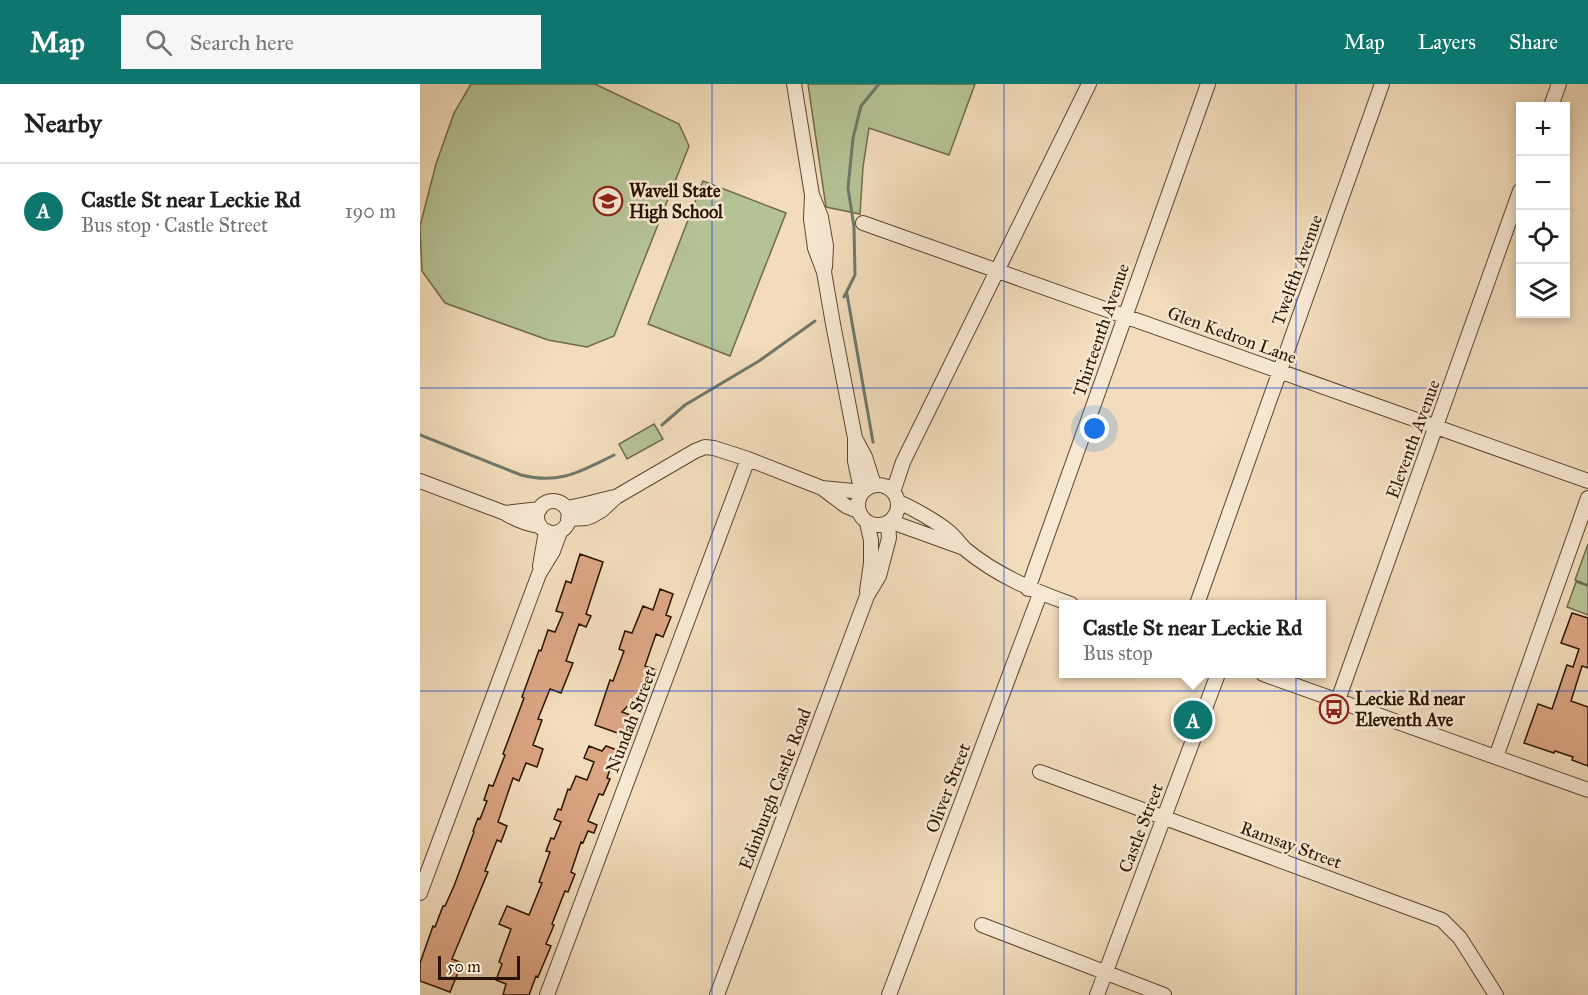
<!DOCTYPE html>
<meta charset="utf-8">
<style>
:root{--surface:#fff;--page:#f6f6f6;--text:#202124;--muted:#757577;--line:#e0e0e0;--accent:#0f766e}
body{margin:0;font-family:"IM FELL Great Primer",serif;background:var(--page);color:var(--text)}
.controls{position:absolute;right:18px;top:18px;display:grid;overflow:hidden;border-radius:0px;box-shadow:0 3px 9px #0003}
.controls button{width:54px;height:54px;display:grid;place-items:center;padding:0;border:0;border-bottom:2px solid var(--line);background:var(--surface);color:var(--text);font:30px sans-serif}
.scale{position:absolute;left:18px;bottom:15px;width:82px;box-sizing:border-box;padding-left:6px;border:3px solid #2a1401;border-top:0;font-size:16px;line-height:21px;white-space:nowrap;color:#2a1401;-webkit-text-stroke:4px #f7e8d3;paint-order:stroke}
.you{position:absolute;left:675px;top:345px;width:21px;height:21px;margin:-15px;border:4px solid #fff;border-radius:50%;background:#1a73e8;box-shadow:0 0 0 9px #1a73e833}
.badge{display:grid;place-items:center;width:39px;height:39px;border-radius:50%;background:var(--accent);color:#fff;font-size:20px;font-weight:700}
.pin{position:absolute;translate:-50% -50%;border:3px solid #fff;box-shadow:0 2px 6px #0006}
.popup{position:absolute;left:639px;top:516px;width:267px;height:78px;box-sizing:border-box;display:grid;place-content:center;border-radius:0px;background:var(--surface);filter:drop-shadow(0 2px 4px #0005);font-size:20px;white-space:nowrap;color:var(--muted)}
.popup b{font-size:22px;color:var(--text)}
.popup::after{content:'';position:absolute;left:50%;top:100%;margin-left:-12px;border:12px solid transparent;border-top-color:var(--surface)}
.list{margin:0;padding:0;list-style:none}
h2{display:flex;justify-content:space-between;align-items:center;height:78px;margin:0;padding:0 24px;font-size:26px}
h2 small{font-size:20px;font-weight:400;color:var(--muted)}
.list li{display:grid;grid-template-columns:39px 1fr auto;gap:18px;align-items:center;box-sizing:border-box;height:96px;padding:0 24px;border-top:2px solid var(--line)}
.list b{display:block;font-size:22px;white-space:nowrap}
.list p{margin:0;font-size:20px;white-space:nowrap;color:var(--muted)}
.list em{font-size:20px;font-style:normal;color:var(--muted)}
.icon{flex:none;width:33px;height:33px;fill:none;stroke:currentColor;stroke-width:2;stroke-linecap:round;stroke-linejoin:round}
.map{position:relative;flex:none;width:1168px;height:911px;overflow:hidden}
header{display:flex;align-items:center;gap:36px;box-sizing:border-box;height:84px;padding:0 30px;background:var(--accent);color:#fff}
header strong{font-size:28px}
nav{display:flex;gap:33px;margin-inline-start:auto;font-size:21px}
.search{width:420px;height:54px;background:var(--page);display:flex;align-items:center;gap:15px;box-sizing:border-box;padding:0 21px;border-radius:0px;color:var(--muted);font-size:22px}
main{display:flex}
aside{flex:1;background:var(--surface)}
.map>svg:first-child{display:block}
</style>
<header>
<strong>Map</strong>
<div class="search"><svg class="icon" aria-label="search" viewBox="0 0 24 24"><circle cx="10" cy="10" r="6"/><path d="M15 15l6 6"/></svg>Search here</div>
<nav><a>Map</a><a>Layers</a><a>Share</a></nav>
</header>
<main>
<aside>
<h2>Nearby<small></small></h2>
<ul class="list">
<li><span class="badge">A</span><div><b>Castle St near Leckie Rd</b><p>Bus stop · Castle Street</p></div><em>190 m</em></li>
</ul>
</aside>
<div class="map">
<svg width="1168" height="911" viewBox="0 0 1168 911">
<rect width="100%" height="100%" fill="#f2dcbb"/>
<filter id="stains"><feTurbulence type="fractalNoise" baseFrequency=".00333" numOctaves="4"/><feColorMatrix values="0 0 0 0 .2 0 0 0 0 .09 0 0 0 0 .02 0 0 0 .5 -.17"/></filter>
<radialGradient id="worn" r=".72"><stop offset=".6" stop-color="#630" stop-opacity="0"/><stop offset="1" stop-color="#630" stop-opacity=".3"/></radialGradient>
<path fill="#b5c294" stroke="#706b4a" stroke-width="1.5" d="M51,0H175L259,40L269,62L194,252L167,263L128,256L25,219L2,187L0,142L16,80L34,29Z
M388,0H555L529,71L449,44L443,83L440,130L406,123Z
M283,97L366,129L310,272L228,240Z
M234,340L243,355L207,375L199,360Z
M1168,460V501L1155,496Z
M1156,498L1168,502V531L1147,523Z"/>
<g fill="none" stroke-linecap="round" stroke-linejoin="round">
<path stroke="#6e786b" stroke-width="3" d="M427,210L453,358
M424,213L435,191L434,143L428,104L433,54L441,22L459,0
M242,341L265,321L339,277L395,237
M0,351L101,391C140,401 161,387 194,371"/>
</g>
<path fill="#dba583" stroke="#2a1401" stroke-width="1.5" d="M160,470L183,478L166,530L171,532L166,543L159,540L146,577L153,579L141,609L130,605L118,635L122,636L113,661L123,665L117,683L106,679L99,697L93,694L78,738L87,742L81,758L77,756L65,787L68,788L32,875L42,879L30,908L0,897V879L13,842L15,843L23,822H25L34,802L54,748L53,747L58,734L60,735L67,717L64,716L69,701L73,702L85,671L83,670L104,614L102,613L119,566L121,567L128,546L135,548L143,529L136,527L146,497L151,499Z
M240,505L253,510L246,531L251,533L243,553L236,550L225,582L236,586L232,597L202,628L213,632L206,652L175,641L190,596L193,597L204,567L199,565L205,547L212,549L223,522L233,526Z
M1152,529L1168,534V584L1162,582L1151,617L1168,623V682L1152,676L1153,673L1135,667L1134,669L1104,659L1118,620L1132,625L1147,581L1153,583L1159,565L1141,559Z
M169,662L182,667L186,662L197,666L187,694L190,695L183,711L179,710L168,737L177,741L174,749L168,747L163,759L161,758L151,788L155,790L148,808L145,807L132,840L134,841L126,860L131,862L118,893L116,892L109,911H83L86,900L76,896L82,880L79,878L91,845L79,840L87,822L109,831L122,799L119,798L130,768L126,767L131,754L134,755L141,738L134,735L138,725L141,726L148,705L150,706L156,692L167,696L174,678L164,674Z"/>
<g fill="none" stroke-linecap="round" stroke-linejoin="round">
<g stroke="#5c4630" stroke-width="16">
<path id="minor" d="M374,0L392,111L401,133L406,162L405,183
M1131,22L1139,0
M392,111L391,135L395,164L404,188L413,240L435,354V377L439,396L445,405
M443,139L1168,397
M436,356L445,373L454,401
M0,397L85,429C96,436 107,440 119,442
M438 421a20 20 0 1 1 40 0a20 20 0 1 1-40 0Z
M402,404L426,422L438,427
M473,408L483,378L669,0
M117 433a16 16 0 1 1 32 0a16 16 0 1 1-32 0Z
M478,418C491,423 519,439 529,448C535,453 540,460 545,465C576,491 613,507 651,520
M146,424C163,422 179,416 196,413
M85,429L120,425
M148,435L166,434L172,432L182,426L196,413L275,367L285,363L294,364L328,375L402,404L433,407L441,410
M471,436L480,441L544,464
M447,439L451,456V479L447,507
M120,482L126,447
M608,505L788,0
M777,520L962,0
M843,590L1168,706
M918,616L1100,107
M1076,673L1168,414
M620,688L1022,836L1040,854L1076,911
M0,809L119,490L133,467L140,448
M562,841L744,911
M127,911L328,375
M297,911L447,512L459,492L469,454L468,439
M469,911L620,510
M677,911L798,590"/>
</g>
<use href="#minor" stroke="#f7e8d3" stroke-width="14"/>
</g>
<path fill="none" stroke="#1d4ed8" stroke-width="1.5" stroke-opacity="0.55" d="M292,0V911M584,0V911M876,0V911M0,304H1168M0,607H1168"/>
<defs>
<g id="school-ring" transform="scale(1.5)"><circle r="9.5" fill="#f7e8d3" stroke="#8f2418" stroke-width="1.5"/><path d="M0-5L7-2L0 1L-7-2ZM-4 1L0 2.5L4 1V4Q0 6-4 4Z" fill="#8f2418"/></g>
<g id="bus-ring" transform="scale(1.5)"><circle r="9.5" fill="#f7e8d3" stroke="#8f2418" stroke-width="1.5"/><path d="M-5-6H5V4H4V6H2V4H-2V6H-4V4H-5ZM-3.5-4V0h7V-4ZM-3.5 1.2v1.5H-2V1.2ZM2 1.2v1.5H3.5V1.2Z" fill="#8f2418"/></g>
</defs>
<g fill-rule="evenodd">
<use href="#school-ring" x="188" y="117"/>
<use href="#bus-ring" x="914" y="625"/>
</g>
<g text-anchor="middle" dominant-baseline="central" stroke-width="5" stroke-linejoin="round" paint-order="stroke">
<g font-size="18" font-weight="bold" fill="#2a1401" stroke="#f7e8d3" text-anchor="start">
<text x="209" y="107">Wavell State<tspan x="209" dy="21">High School</tspan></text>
<text x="935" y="615">Leckie Rd near<tspan x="935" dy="21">Eleventh Ave</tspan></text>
</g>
<g font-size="18" fill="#2a1401" stroke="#f7e8d3">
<text transform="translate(877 186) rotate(-70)">Twelfth Avenue</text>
<text transform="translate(681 246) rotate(-71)">Thirteenth Avenue</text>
<text transform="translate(812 251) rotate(20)">Glen Kedron Lane</text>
<text transform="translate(993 355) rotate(-70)">Eleventh Avenue</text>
<text transform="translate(211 637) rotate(-69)">Nundah Street</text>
<text transform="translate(528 704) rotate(-69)">Oliver Street</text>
<text transform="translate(355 705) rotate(-69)">Edinburgh Castle Road</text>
<text transform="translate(721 744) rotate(-69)">Castle Street</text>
<text transform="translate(871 761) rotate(20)">Ramsay Street</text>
</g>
</g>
<rect width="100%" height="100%" filter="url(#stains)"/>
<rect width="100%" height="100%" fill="url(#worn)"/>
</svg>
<div class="controls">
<button>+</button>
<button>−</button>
<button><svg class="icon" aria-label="locate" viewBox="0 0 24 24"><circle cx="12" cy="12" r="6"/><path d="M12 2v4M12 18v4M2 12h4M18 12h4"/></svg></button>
<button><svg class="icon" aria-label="layers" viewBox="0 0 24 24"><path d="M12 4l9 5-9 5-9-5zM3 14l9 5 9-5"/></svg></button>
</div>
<div class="scale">50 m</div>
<div class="you"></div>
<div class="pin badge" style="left:773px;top:636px">A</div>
<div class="popup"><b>Castle St near Leckie Rd</b>Bus stop</div>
</div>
</main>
